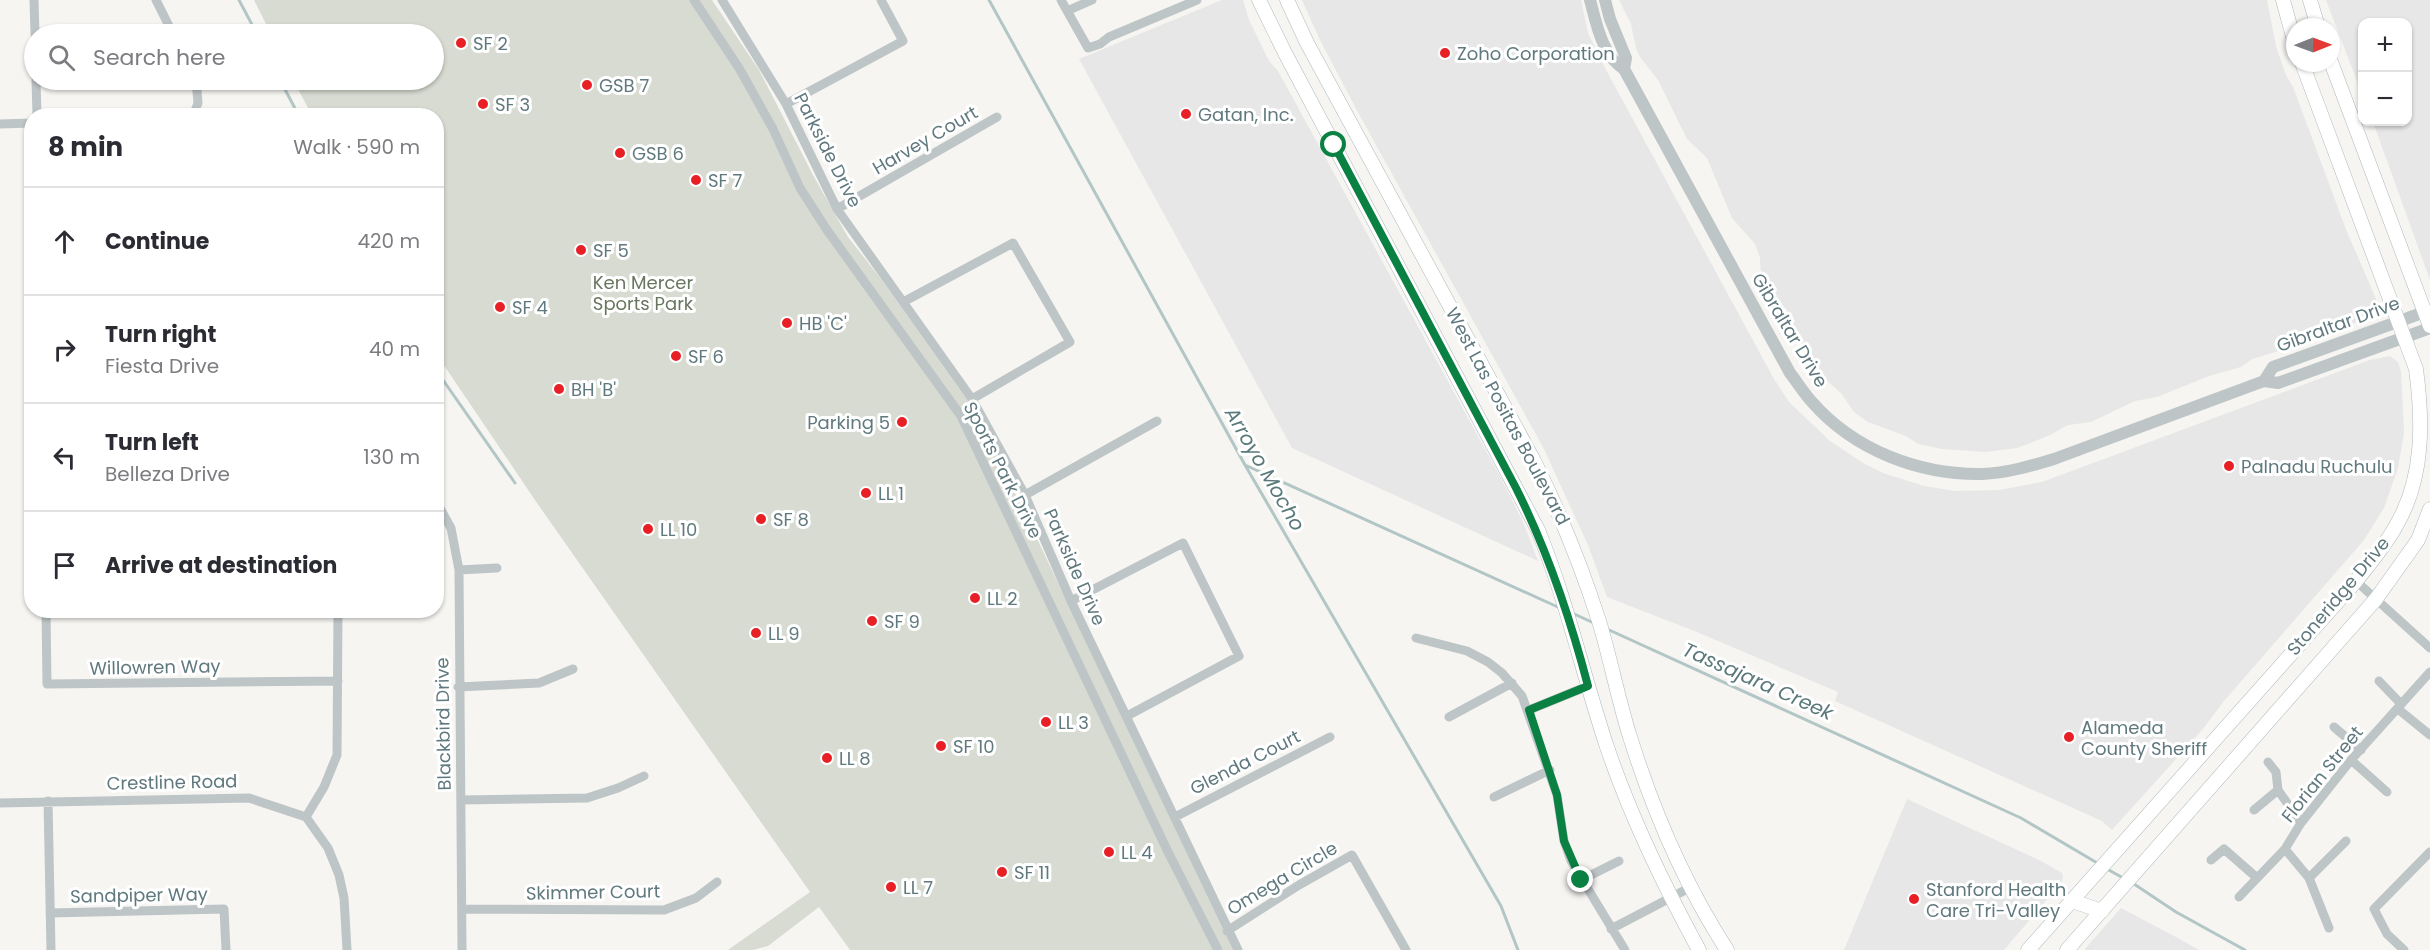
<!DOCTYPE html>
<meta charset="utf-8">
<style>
:root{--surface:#fff;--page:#f2f2f3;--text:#2b2b33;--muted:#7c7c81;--line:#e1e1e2}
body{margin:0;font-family:Poppins,sans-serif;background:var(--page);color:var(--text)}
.controls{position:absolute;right:18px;top:18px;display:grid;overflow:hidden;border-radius:12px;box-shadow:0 2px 4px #0004}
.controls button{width:54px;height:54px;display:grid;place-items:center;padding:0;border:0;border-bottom:2px solid var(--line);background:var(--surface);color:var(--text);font:30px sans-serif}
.compass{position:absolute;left:2286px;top:18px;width:54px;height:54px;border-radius:50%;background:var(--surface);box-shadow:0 2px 4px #0004;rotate:89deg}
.stop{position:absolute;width:18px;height:18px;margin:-14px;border:4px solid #0b8043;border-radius:50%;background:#fff}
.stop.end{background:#0b8043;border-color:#fff;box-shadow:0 2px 6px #0008}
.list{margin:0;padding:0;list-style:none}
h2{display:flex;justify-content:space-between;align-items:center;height:78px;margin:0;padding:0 24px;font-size:26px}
h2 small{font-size:20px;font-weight:400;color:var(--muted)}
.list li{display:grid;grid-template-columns:39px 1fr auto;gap:18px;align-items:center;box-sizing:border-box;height:108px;padding:0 24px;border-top:2px solid var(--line)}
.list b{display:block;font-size:22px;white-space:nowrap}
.list p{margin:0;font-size:20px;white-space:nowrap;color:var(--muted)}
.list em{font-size:20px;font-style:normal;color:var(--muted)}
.icon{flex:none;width:33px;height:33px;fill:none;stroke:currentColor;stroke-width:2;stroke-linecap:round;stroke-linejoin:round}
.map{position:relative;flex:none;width:2430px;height:950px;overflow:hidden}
.search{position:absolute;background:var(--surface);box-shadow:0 2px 4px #0004;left:24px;top:24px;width:420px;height:66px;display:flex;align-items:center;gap:15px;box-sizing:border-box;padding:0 21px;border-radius:33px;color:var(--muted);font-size:22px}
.panel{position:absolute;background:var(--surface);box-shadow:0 2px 4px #0004;left:24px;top:108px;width:420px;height:510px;border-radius:24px}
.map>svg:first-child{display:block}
</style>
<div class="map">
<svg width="2430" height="950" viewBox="0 0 2430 950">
<rect width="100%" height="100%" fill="#f6f5f2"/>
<path fill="#e6e7e6" d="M1222,0H1243L1249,20L1269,61L1278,71L1502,480L1523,522L1538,561L1292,448L1079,59Z
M1302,0H1581L1588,33L1605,68L1774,379L1789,402L1830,441L1863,463L1883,473L1924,486L1955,491L1999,490L2042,482L2370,360L2390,356L2398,362L2401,372L2404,433L2398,468L2384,508L2364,540L2224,701L2203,729L2112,830L2102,821L1835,701L1838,692L1697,632L1607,597L1588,545L1543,447L1360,116L1320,40Z
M1619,0H2267L2276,46L2286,75L2293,87L2347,232L2376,299L2377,307L2369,318L2360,322L2330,327L2299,345L2252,359L2241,367L2209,376L2157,397L2135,401L2091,422L2068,425L2048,436L2017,448L1985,452L1942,449L1918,444L1906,436L1868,422L1854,412L1841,393L1816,371L1797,336L1787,310L1769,289L1761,274L1760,258L1755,244L1732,218L1707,158L1687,139L1658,80L1640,57L1636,48L1631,24Z
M2326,0H2430V280L2373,122H2408V22H2362V94Z
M1907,799L2041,861L2062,873L2063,878L2061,883L2004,950H1844Z
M2121,908L2174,936L2199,950H2084Z"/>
<path fill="#d7dbd1" d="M254,0H712L759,70L813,175L848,237L881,279L970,404L989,438L1233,950H850L819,907L768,946L753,950H728L810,892L537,503L437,355L436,116L312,115L293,80H434V34H271Z"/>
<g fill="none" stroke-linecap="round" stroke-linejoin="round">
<path stroke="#b3c6c6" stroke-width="3" d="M239,0L257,34
M989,0L1245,465L1501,906L1518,950
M280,80L299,116
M436,370L515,483
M1245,465L1560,608
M1572,613L1596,624
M1607,629L2021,818L2099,864
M2107,869L2125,879
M2131,882L2176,912L2245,950"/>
<g stroke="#aeb8ba" stroke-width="15">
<path id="secondary" d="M1259,0L1285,53L1538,530C1567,601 1583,675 1607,747C1631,818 1663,884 1699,950
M1287,0L1307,43L1534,461C1560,513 1581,565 1599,621C1611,660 1618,700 1631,740C1654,813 1685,885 1727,950
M2283,0L2295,44
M2310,0L2318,27
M2331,62L2430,326
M2072,901L2102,911
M2028,950L2356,581C2370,563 2386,545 2397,524C2424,477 2423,421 2416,369L2302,63
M2067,950L2376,599L2418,540L2430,509"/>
</g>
<path stroke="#bec5c7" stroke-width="9" d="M34,0L35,34
M156,0L173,34
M694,0L739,68L773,129L800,188L827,230L961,416L1168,852L1218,950
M722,0L786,104L837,209L972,399L1025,495L1071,601L1238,950
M1061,0L1088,48L1100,44L1109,37L1197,0
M1067,11L1092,0
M36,80L37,116
M786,104L903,41L881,0
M193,116L198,103L196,80
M0,124L32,123
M837,209L997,117
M905,301L1013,243L1070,342L972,399
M1025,495L1157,421
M436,501L451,528L459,570L462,950
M459,570L497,568
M2356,581L2430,648
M1071,601L1183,543L1239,656L1127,716
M46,610L47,684L338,681
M1416,638L1467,651L1488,662L1502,673L1522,696L1557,795L1564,841L1571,861L1625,950
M2379,681L2401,704
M458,687L539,683L573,669
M2398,709L2430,735
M1529,710L1588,686
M1449,717L1512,683
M2334,727L2361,750
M2351,760L2387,792
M2268,762L2276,772L2278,790L2301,823
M1494,797L1550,770
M461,800L587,798L618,788L644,776
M48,801L51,950
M0,803L249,798L306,817L328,848L339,875L344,898L347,950
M2254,810L2278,790
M306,817L324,787L337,755L338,610
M1175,817L1330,737
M2285,849L2309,878L2329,928
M2211,860L2224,849L2256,877
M2309,878L2346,841
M1581,880L1619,861
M2239,897L2285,849L2301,823L2351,760L2430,672
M462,909L664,910L696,898L717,882
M50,913L224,909L226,950
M1611,929L1691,887
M1227,931L1299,885L1352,855L1406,950
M2404,950L2387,934L2374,909L2430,852"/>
<path stroke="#bec5c7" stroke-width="12" d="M1590,0C1596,22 1602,56 1624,69L1790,373C1797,382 1804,393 1812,402C1854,450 1919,475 1982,474C2007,473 2031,466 2054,459L2264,381L2278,383L2430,328
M1605,0L1610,19L1626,58L1624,69
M2264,381L2273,367L2430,310"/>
<use href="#secondary" stroke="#fff" stroke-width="14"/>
</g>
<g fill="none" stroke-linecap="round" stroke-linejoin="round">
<path stroke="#0b8043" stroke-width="8" d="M1334,145L1516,488C1548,552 1570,617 1588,686L1529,710L1557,795L1564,841L1581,880"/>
</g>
<g fill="#e82025" stroke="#fff" stroke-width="2">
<circle cx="461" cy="43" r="6"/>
<circle cx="1445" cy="53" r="6"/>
<circle cx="587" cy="85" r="6"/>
<circle cx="483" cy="104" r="6"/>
<circle cx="1186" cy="114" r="6"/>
<circle cx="620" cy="153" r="6"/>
<circle cx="696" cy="180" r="6"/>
<circle cx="581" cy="250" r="6"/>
<circle cx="500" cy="307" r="6"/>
<circle cx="787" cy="323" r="6"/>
<circle cx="676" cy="356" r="6"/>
<circle cx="559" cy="389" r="6"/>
<circle cx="902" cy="422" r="6"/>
<circle cx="2229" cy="466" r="6"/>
<circle cx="866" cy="493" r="6"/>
<circle cx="761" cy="519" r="6"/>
<circle cx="648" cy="529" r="6"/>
<circle cx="975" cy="598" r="6"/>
<circle cx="872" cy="621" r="6"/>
<circle cx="756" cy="633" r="6"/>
<circle cx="1046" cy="722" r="6"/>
<circle cx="2069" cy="737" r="6"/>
<circle cx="941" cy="746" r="6"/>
<circle cx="827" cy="758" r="6"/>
<circle cx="1109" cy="852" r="6"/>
<circle cx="1002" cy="872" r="6"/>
<circle cx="891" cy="887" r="6"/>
<circle cx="1914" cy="899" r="6"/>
</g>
<g text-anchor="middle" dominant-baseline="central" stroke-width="6" stroke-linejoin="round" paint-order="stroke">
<g font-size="18" fill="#60797e" stroke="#fff" text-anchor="start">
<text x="473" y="43">SF 2</text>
<text x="1457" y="53">Zoho Corporation</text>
<text x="599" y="85">GSB 7</text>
<text x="495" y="104">SF 3</text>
<text x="1198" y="114">Gatan, Inc.</text>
<text x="632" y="153">GSB 6</text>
<text x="708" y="180">SF 7</text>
<text x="593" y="250">SF 5</text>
<text x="512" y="307">SF 4</text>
<text x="799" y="323">HB 'C'</text>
<text x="688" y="356">SF 6</text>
<text x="571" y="389">BH 'B'</text>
<text x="890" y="422" text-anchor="end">Parking 5</text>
<text x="2241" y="466">Palnadu Ruchulu</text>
<text x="878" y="493">LL 1</text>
<text x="773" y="519">SF 8</text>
<text x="660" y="529">LL 10</text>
<text x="987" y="598">LL 2</text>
<text x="884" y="621">SF 9</text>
<text x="768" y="633">LL 9</text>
<text x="1058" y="722">LL 3</text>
<text x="2081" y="727">Alameda<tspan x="2081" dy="21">County Sheriff</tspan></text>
<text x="953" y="746">SF 10</text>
<text x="839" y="758">LL 8</text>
<text x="1121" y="852">LL 4</text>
<text x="1014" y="872">SF 11</text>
<text x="903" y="887">LL 7</text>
<text x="1926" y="889">Stanford Health<tspan x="1926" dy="21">Care Tri-Valley</tspan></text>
</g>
<g font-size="18" fill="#60797e" stroke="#fff">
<text transform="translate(925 140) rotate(-30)">Harvey Court</text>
<text transform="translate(828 150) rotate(63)">Parkside Drive</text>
<text transform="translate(2338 324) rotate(-20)">Gibraltar Drive</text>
<text transform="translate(1790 330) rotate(59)">Gibraltar Drive</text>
<text transform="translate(1508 416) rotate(62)">West Las Positas Boulevard</text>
<text transform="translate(1003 470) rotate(63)">Sports Park Drive</text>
<text transform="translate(1075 567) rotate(66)">Parkside Drive</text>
<text transform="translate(2338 596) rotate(-50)">Stoneridge Drive</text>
<text transform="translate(155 667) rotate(-1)">Willowren Way</text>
<text transform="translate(443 724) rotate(-91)">Blackbird Drive</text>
<text transform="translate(1245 762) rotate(-27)">Glenda Court</text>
<text transform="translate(2322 774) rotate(-51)">Florian Street</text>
<text transform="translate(172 782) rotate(-1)">Crestline Road</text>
<text transform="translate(1282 878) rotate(-31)">Omega Circle</text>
<text transform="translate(593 892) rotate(-1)">Skimmer Court</text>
<text transform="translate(139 895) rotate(-1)">Sandpiper Way</text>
</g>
<g font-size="18" fill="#69765f" stroke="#fff">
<text x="643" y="282">Ken Mercer<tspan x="643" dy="21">Sports Park</tspan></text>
</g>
<g font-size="20" font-style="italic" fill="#5a797a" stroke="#fff">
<text transform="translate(1265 469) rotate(60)">Arroyo Mocho</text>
<text transform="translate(1758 681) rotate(24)">Tassajara Creek</text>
</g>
</g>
</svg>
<div class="controls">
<button>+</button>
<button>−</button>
</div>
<svg class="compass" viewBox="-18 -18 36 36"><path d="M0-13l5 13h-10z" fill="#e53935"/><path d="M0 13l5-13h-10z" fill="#7c7c81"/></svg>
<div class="stop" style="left:1334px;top:145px"></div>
<div class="stop end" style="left:1581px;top:880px"></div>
<div class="search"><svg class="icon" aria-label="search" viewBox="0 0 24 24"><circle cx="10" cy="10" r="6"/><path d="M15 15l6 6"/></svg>Search here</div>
<section class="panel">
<h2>8 min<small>Walk · 590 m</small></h2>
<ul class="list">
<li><svg class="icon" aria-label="ahead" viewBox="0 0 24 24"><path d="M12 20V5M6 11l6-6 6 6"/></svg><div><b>Continue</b></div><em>420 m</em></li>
<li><svg class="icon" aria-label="right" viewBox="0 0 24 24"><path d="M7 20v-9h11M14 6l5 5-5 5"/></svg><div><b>Turn right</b><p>Fiesta Drive</p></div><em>40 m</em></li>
<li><svg class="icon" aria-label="left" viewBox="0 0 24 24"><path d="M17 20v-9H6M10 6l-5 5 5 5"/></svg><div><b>Turn left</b><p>Belleza Drive</p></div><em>130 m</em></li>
<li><svg class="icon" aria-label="arrive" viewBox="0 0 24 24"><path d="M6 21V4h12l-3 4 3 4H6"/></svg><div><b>Arrive at destination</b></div></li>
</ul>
</section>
</div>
